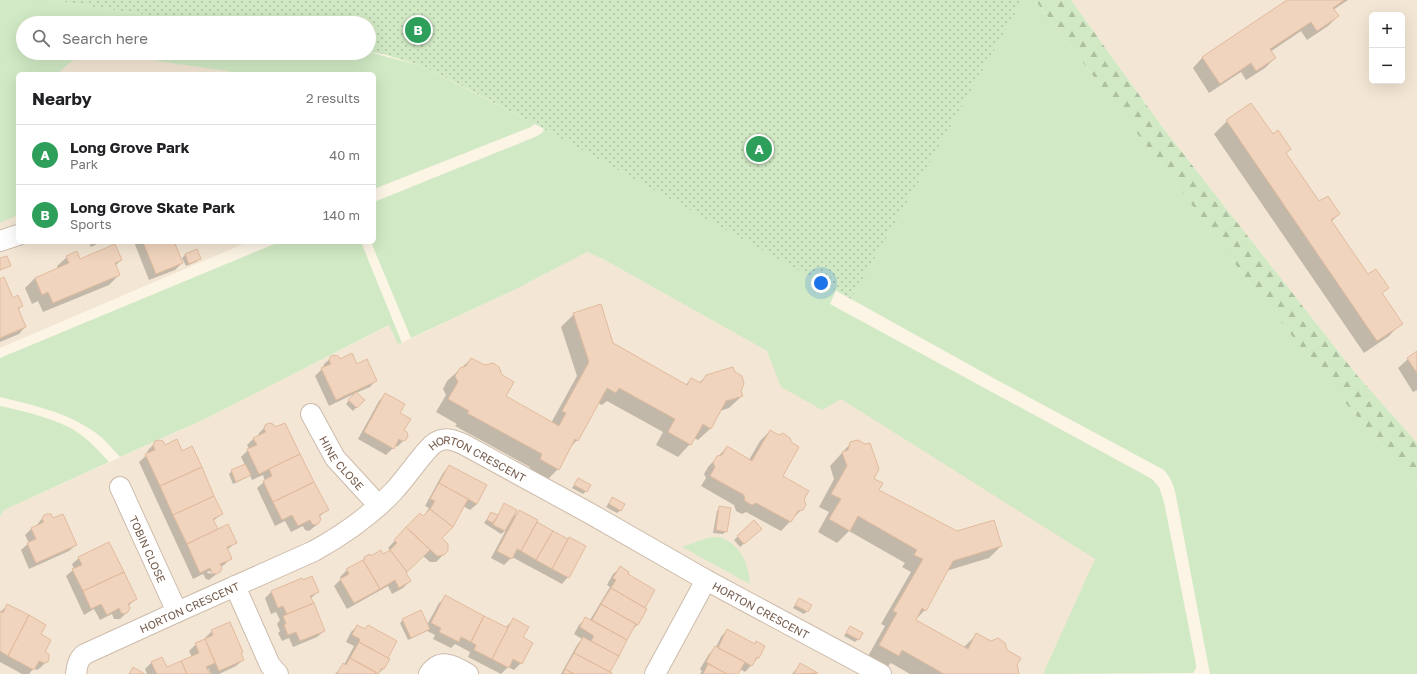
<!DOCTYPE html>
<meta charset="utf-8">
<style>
:root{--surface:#fff;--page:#f2f2f2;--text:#202124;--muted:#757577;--line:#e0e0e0;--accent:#1a73e8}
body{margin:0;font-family:"Golos Text",sans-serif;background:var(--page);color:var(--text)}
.controls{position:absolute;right:12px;top:12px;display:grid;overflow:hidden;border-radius:6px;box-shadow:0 4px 16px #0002}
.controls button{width:36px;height:36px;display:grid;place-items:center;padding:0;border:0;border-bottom:1px solid var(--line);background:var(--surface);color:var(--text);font:20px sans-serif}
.you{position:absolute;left:821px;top:283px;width:14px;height:14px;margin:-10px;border:3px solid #fff;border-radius:50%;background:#1a73e8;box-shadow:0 0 0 6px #1a73e833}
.badge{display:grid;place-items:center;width:26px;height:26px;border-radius:50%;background:var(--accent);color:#fff;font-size:13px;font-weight:700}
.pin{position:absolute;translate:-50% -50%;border:2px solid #fff;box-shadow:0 1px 4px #0006}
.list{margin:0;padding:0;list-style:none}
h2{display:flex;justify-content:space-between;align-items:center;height:52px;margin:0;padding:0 16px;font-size:17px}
h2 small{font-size:13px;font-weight:400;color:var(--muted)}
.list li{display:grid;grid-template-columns:26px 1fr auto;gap:12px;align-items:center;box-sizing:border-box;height:60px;padding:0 16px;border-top:1px solid var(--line)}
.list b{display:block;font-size:15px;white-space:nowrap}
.list p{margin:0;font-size:13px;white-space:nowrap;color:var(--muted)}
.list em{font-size:13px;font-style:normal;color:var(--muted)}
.icon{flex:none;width:22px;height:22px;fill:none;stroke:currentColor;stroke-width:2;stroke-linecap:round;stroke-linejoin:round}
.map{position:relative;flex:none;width:1417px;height:674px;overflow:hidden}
.search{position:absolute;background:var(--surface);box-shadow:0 4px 16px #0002;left:16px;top:16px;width:360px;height:44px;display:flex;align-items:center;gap:10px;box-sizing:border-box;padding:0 14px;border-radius:22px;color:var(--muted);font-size:15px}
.panel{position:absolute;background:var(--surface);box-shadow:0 4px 16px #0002;left:16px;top:72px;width:360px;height:172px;border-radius:6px}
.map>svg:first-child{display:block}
</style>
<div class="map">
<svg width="1417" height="674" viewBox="0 0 1417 674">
<defs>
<pattern id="forest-firs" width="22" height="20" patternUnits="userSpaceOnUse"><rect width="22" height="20" fill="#d1e9c4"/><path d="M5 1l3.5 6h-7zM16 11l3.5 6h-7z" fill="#aec0a1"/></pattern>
<pattern id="park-dots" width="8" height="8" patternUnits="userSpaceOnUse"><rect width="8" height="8" fill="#d1e9c4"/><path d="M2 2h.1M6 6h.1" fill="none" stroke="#aec0a1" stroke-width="1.8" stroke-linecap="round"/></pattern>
</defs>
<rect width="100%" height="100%" fill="#fcf4e5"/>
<path fill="#f3e6d4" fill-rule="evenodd" d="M0,0L195,23H23V53H351L341,74H18V242H248L0,348Z
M1071,0H1417V443L1356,374L1163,128ZM1372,15H1402V81H1372Z
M587,252L603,259L767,351L782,387L841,398L1096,559L1043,674H0V517L4,510L207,418L390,325L399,344L516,289Z"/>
<path fill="#d1e9c4" d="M0,0H52L195,23H23V53H92C77,55 68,64 57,74H18V215L0,223Z
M1023,0H1035L1192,205L1244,276L1344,401L1398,465L1417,485V674H1210L1176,496C1174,486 1171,478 1164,470L997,380L851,299Z
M369,52L422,66L535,124L531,127L374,189V74H246L105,53H98H369Z
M544,129L836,290L830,304L1152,479L1159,487L1164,502L1196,664V668L1193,673L1043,674L1095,559L841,399L822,410L781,387L767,351L603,259L587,252L516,289L411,338L371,242H374V202L535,137L542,133Z
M279,242H361L402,343L398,344L389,325L207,418L120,457C112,448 104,438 93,431C66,412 32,405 0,397V358Z
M0,406C23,411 58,419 77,432C89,440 99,451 109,462L4,510L0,517Z
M718,537C739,542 749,563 750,584L682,547L707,538Z"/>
<path fill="url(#forest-firs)" d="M1035,0H1071L1163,128L1356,374L1417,443V485L1398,465L1344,401L1244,276L1192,205Z"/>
<path fill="url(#park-dots)" d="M52,0H1023L851,299L535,124L460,85L422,66L383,54L369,52V23H195Z"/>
<path fill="#0003" fill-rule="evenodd" d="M1289,0H1348L1333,10L1338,16L1328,26L1307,40L1301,31L1270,52L1275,58L1265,68L1246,80L1241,72L1209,93L1193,68L1202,58Z
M1227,121L1285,154L1319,203L1339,214L1331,222L1368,275L1387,288L1381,294L1401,323L1389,336L1364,353L1214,134Z
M89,242H101L91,247Z
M134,242H178L175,245L182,263L175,270L149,280Z
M185,255L199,259L196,262L186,266L182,258Z
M67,257L79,260H121L115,266L119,275L109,285L43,312L38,301L32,304L25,288L35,278L58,269L57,266Z
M0,280L12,299L22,306L18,310L25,327L19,334L0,342Z
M574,314L612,344L685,385L692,379L699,383L706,376L740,391L742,396L729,408L720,411L711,428L698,440L694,438L690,444L678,457L656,445L663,432L607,401L602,405L598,403L577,440L570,448L558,469L545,482L528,472L530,467L455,426L457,424L436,412L446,395L443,389L447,381L471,359L505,397L551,423L577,376L561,327Z
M1417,352V390L1413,392L1398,368L1408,359Z
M332,357L357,365L376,380L370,387L356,393L363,400L353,411L346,404L354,394L329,406L315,376L323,368L324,364Z
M385,394L399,413L405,439L398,446L394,447L386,455L358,439L379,401Z
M266,426L327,510L319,517V523L309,531L305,530L303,526L291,532L285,521L275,526L257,488L265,481L263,475L252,480L250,475L246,478L233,484L229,474L232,471L245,465L241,457L249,449L247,445L254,438L258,436L259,433Z
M770,431L781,477L803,499L802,509L781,531L746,512L742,514L736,511L734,505L701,486L706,478L704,474L708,467L727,447L749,460L760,441Z
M156,442L181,452L222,514L213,521L217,531L235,543L227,550L231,558L224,565L220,567L219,572L209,580L206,579L203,574L193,579L139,462L148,454L147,452L149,449ZM208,571L214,572V574L207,573Z
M851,443L878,490L957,532L1001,546L989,558L946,571L925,610L915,620L964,647L977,634L1006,651L1016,665L1017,674H910L891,663L886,668L867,658L885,626L881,624L911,572L902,567L905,563L849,531L837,543L818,532L829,512L819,507L834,479L830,466Z
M449,466L477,504L470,510L463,506L440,538L447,551L436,562H430L423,556L405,573L410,581L403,588L392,594L388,586L347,609L334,586L341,579L340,577L347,570L360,563L365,558L383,555L391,551L388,548L413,521L423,517L429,508L425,506L443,473Z
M578,479L586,491L583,494L572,488Z
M612,498L621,510L617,513L606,507Z
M504,505L512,518L519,511L535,522L568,540V577L562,584L512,557L504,565L491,558L506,530L501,534L484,523L491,513L497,516Z
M720,508L726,531L723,534L713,533L717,511Z
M44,516L53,519L76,545L69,551L29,569L21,550L29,543L25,535L32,528L36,526Z
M754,522L757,532L740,547L734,540Z
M79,558L136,599L128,606L127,612L120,619H114L112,614L100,620L94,609L84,615L66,576L74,569L72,564Z
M620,568L627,574L643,608L646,609L637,625L632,630L608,673L610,674H561L577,645L582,639L574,634L579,625L586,618L590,620L610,587L607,585L613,574Z
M301,579L318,592L310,599L324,631L317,637L293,647L289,638L282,641L278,633L280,631L277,624L280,620L276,612L271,614L265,598L271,592Z
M446,597L505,628L513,620L521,638V663L514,670L508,667L501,674L468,657L470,652L455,644L451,648L433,639L435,635L427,631L408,640L400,623L403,620L427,625L439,603Z
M799,599L807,611L804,614L793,608Z
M8,605L39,635L43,652L47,661L40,668L37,670L34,668L29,674H22L0,662V612Z
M357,626L364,630L368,626L386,659L384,668L378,674H335L344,665L354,646L346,642L351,632Z
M850,627L858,639L855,642L844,636Z
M727,630L754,644L756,642L764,647L758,658L745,672L740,669L737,674H700L702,671L700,669L709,654L716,647L721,637Z
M212,631L242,652L240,654L243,660L236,666L219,674H211L208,668L207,670L209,674H147L145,669L152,662L166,669L192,657L189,651L196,644L206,639L205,638Z
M800,665L816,673V674H792Z"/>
<path fill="#f0d4bd" stroke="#e2bb9e" d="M1287,0H1344L1333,8L1339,16L1317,31L1311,22L1270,49L1276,58L1256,71L1251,63L1220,84L1202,57Z
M1251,103L1273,134L1278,130L1291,149L1286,153L1319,201L1328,196L1340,214L1331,220L1368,274L1376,269L1389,288L1382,293L1403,324L1377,341L1226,120Z
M143,242H179L175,244L183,263L156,274Z
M115,244L122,260L115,263L120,275L53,303L48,292L42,295L35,278L69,263L66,256L77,251L80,259Z
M197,249L201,259L189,264L185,254Z
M7,256L11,266L0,270V258Z
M4,277L13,298L18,295L23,306L18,308L26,327L0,338V279Z
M601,304L613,343L687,385L691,378L701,383L706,375L733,367L735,372L742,376L744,384L741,391L743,396L726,401L711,429L703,424L691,445L668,432L675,419L619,388L616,393L607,388L578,441L575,439L559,470L540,459L542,454L467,413L469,411L448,399L458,382L455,376L460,368L466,366L471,358L485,365L493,363L499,367L502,375L514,382L506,396L559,426L566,413L562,411L589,362L573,313Z
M1417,351V373L1407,358Z
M352,353L357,364L367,359L377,381L336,400L321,368L331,364L329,360L331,356L334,355L338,356L340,359Z
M356,392L365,400L357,408L348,400Z
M385,393L405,404L400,413L411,419L404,430L407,432L408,436L406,440L402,441L399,439L394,449L364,432Z
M269,423L273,424L275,427L285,423L300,454L259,474L247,449L257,445L253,438L266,432L264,429L265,425Z
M770,430L779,435L783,433L790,438L791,442L799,447L783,476L809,491L804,499L806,505L803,510L798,511L791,522L756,503L752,505L745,501L744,495L710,476L715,467L713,463L717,456L722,455L727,446L752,461Z
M177,439L182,451L192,446L202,467L160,486L145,454L155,450L153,445L155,441L159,440L163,441L165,445Z
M858,440L865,444L870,443L879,469L874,479L883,483L879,490L957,531L994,520L1002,546L953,561L926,611L922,608L916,620L968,649L976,633L991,641L998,638L1005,643L1007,650L1021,658L1017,665L1019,674H944L902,650L899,656L879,645L897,613L893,611L923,559L914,555L917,550L858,516L850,531L829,519L841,499L831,494L847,466L842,452L848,450L850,442Z
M300,454L314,482L273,502L263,481L272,476L269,469Z
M245,464L251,475L236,482L231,470Z
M449,465L487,485L477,504L439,483Z
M202,467L214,496L173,515L160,486Z
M578,478L591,485L587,492L574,485Z
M314,482L329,510L319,515L321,519L319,523L316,525L312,524L310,520L298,526L292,515L282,520L273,502Z
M439,483L468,499L453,527L430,509L435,501L430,499Z
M214,496L223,514L213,519L218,529L187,544L173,515Z
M612,497L625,504L621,511L609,504Z
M504,503L517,510L505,531L493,525Z
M719,506L731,508L727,532L716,530Z
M430,509L453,527L442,538L448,544V551L444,555L437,556L406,527L420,513L423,516Z
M519,510L538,520L521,551L517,549L512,559L497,551Z
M491,512L498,515L493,523L487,520Z
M47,514H51L53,518L63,514L77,545L36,563L27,543L36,539L31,528L44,522L42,519L44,515Z
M754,520L762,529L744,544L737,536Z
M537,522L553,531L536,560L521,551Z
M228,524L237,543L227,547L232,559L220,564L222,568L220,572L216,574L212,573L210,568L200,573L187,544Z
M406,527L430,550L407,572L390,550L397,543L394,540Z
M553,531L568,539L552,569L536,560Z
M569,537L586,546L569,578L552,569Z
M109,542L124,572L83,591L72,569L82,565L78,557Z
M381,550L383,554L390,550L407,572L406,573L411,581L399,588L395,580L380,589L363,560L365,559L364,557L370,554L371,556Z
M363,560L380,589L354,603L340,579L349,574L346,569Z
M620,566L629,572L628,574L655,590L645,608L611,588L616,580L613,578Z
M124,572L137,599L128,604L130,608L128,612L125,614L121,613L119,608L107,615L101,604L91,609L83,591Z
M312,576L319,592L310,596L314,603L287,614L283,606L278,608L271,591L302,578L303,580Z
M611,588L647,609L638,625L601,604Z
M445,595L484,616L471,642L461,637L459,642L439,632L441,628L431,623Z
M799,598L812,605L808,612L795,605Z
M314,603L325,631L300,641L296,632L288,635L284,625L286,624L283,616Z
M7,604L29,615L8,656L0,651V611L3,613Z
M601,604L636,624L627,640L592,620Z
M421,610L430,629L411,638L402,619Z
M29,615L46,625L41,634L51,640L45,652L49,654V658L48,662L44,663L39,661L34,670L8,656Z
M484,616L508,628L492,659L474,650L476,645L471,642Z
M585,617L627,640L619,656L591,641L594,636L580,627Z
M513,618L529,627L523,637L533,643L522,664L513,659L509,668L492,659Z
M230,622L243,652L241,653L244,660L219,671L205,639L213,635L211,630Z
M357,625L365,629L368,625L397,641L388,658L359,642L360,639L352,635Z
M850,626L863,633L859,640L846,633Z
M727,629L755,644L756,641L765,646L759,658L757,657L752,666L718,648Z
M583,637L619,656L610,672L574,653Z
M205,639L215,663L206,667L210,674H187L181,661L199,653L195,643Z
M359,642L390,659L384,669L382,668L378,674L350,658Z
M715,646L745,662L738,674H727L706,662Z
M574,653L612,673L611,674H574L565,669Z
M162,657L167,667L181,661L187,674H157L151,662Z
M350,658L376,672L375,674H337L343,663L346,665Z
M800,663L818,673L794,674Z
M708,664L727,674H703Z
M133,667L145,674H129Z
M565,669L573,674H574H563Z"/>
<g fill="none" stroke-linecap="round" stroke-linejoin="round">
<g stroke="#cdbcac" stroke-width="22">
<g id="street">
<path d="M0,241L18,235"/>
<path id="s1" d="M311,414L335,458L379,506"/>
<path id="s2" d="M120,487L177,612"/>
<path d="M235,586L270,665L278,674"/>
<path id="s3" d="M76,674C77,666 78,659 85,654L177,612L314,551C343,535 370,516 393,492C407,477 418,459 432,445C443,436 451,439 463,444L591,514L706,580L881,674"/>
<path d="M429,674C441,657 454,666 468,674"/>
<path d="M655,674L706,580"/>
</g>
</g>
<use href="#street" stroke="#fff" stroke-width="20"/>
</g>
<g text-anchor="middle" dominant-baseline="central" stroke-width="3" stroke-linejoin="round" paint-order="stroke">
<g font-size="11" fill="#745b4b" stroke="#fef8eb">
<text stroke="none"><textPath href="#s1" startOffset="58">HINE CLOSE</textPath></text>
<text stroke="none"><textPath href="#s3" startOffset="484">HORTON CRESCENT</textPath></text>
<text stroke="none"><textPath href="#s2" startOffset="68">TOBIN CLOSE</textPath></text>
<text stroke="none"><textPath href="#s3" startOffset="137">HORTON CRESCENT</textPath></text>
<text stroke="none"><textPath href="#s3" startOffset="808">HORTON CRESCENT</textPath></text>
</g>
</g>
</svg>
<div class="controls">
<button>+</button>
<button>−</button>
</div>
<div class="you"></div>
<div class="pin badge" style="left:759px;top:149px;background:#2e9e5b">A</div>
<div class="pin badge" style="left:418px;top:30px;background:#2e9e5b">B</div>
<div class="search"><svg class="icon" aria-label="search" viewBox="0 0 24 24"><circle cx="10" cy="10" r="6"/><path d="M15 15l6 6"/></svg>Search here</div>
<section class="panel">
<h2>Nearby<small>2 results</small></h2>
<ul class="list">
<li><span class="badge" style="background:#2e9e5b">A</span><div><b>Long Grove Park</b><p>Park</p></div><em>40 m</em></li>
<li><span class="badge" style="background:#2e9e5b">B</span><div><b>Long Grove Skate Park</b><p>Sports</p></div><em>140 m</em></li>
</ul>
</section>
</div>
